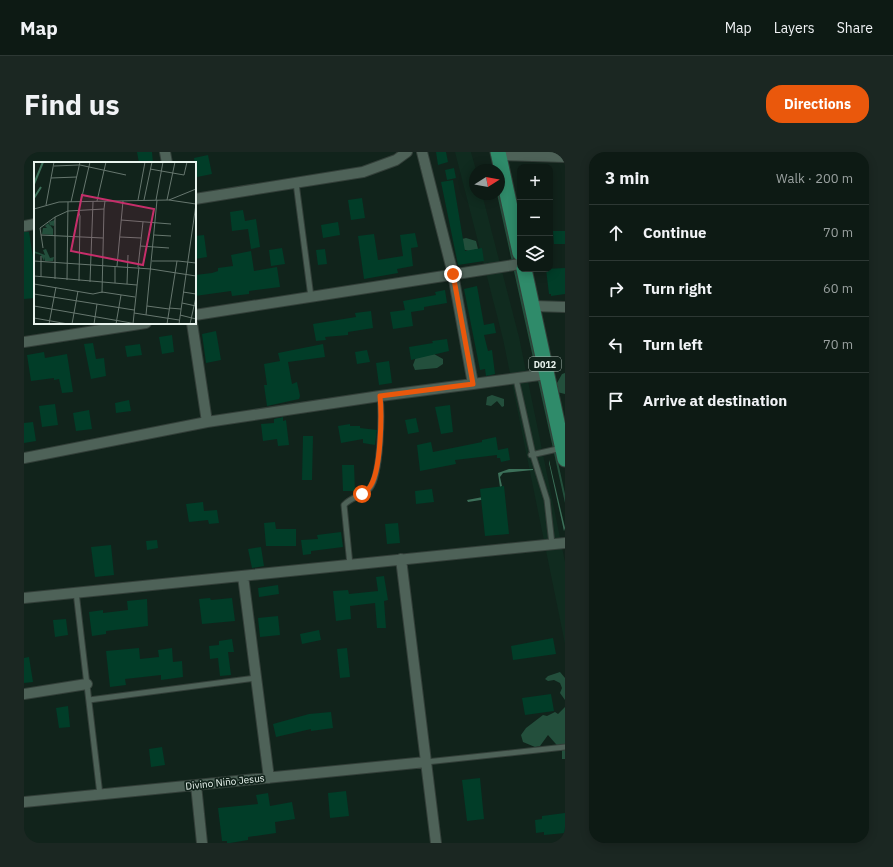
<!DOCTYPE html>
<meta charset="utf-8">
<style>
:root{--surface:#0d1a14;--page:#1b2722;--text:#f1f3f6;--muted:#9aa1a0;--line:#2d3834;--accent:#ea580c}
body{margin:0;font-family:"IBM Plex Sans",sans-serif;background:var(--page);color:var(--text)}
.controls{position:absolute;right:12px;top:12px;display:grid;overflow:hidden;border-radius:8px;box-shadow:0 2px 10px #0003}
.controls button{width:36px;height:36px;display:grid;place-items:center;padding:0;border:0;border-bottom:1px solid var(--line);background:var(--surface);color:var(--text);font:20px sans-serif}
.compass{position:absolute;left:445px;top:12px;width:36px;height:36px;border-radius:50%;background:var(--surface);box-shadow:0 2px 10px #0003;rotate:79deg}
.stop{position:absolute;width:12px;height:12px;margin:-9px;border:3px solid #ea580c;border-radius:50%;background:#fff}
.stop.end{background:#ea580c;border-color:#fff;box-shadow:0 1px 4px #0008}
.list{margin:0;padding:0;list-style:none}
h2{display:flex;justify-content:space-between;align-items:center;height:52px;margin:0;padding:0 16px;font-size:17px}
h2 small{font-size:13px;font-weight:400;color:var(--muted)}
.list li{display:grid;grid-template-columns:26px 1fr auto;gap:12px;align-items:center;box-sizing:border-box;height:56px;padding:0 16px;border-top:1px solid var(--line)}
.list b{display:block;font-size:15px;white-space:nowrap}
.list em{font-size:13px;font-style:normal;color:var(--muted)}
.icon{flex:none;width:22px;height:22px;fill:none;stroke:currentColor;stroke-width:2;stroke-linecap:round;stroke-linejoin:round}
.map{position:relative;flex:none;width:541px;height:691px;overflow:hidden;border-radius:16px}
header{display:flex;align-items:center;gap:24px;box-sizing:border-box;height:56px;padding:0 20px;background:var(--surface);border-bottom:1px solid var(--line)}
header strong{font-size:19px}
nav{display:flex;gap:22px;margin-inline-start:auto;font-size:14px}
.intro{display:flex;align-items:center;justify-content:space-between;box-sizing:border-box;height:96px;padding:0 24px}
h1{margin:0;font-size:28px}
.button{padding:10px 18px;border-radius:16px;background:var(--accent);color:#fff;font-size:14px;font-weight:700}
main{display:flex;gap:24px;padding:0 24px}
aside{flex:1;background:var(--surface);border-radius:16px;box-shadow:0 2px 10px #0003}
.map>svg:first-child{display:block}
</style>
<header>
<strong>Map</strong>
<nav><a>Map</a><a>Layers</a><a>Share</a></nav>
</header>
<div class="intro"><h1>Find us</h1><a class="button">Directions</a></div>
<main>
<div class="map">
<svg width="541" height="691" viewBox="0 0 541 691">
<rect width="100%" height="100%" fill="#11231b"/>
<path fill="#102b1f" d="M431,0H447L452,18L451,42H458L495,185L541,410V492L479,187Z"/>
<path fill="#234f3c" d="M475,40L541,342V351L473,42Z
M442,86L452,89L454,97L445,99L438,97V87Z
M410,202L419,207V212L413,216L391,218L389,213L392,205Z
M541,221V242L533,240V231L538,222Z
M468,243L480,247V254L478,255L473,249L467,254L462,253L463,245Z
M536,520L541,526V548L536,541L538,536L536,531L530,528L524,529L521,527L524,524Z
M541,555V607H538V599L524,583L516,594L511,595L499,590L497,583L502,576L519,563L523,564L531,560L534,562Z"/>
<path fill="#3c7059" d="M525,308L541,376L540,379L525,311Z
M485,317H509V318L479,321L476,325L478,334L463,347L444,350L443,348L459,345L476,335L474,321Z"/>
<path fill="#013d28" d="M113,0H128L129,11H115Z
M412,0H422L424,10L414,13Z
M184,3L188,22L173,25L170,6Z
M430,16L432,26L423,28L421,18Z
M429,28L441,99L458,96L460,109L434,113L417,30Z
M338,46L341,66L327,68L324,48Z
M219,58L221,69L232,67L236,95L227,97L224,77L208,79L206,60Z
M314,70L316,83L299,86L297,73Z
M529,79H541V92H530Z
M0,80H5L11,118V146L0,147Z
M391,81L394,95L387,96L389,114L373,117L374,121L340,127L334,84L350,82L354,108L379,104L376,83Z
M180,83L183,105L171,107V84Z
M258,96L261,112L247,114L245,98Z
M301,97L303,112L294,113L292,98Z
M227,99L230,119L253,115L256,135L225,139V142L208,144L207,139L171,144V123L188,121L194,119V116L209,114L207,103Z
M541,116V142L527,144V142H525L522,117Z
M453,134L460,173L470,171L472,181L460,183L464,199L468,198L471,222L462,224L461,217L456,218L440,137Z
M421,138L423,151L400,155V158L387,160L389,174L369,177L366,160L381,158L379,149L412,143L411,140Z
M347,159L349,176L324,180V183L301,185L302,188L292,189L289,172L332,165L331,161Z
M192,179L197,208L182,211L178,182Z
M148,183L150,200L138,202L135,185Z
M423,187L425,199L387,208L385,195L409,191L408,189Z
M69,191L72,207L80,206L82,224L67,227L60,192Z
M116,192L118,203L103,205L101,194Z
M299,192L301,205L264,210L268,232L273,230L276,244L275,247L243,254L240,233H243L240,212L256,209L254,201Z
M343,198L346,210L333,212L331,200Z
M20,200L21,206L43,202L49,240L38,241L35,227L30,228V226L7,229L3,203Z
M365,209L368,231L355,233L352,211Z
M105,248L107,259L92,261L91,251Z
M31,252L34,273L18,275L15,254Z
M426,253L429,280L417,282L411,255Z
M65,258L68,277L52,279L49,261Z
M259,265V269L262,268L265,293L254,294L253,287L239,289L237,272L250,271V267Z
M392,266L395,280L384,282L381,268Z
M9,270L12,289L0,291V271Z
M326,272V274H336V276L353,278L351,293L339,291V287L317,291L314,274Z
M279,284H289L288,328H278Z
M472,285L474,298L484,296L486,308L477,310L476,306H473V303L431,308L432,312L396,319L393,293L407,290L409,300L458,290V288Z
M318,313H330L331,339H319Z
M480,334L485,382L461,384L456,337Z
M408,337L410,350L392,352L391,339Z
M179,350L180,359L193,358L195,371L185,372L184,368L165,370L162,352Z
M251,370L252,377H272V394H242L240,371Z
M374,371L376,391L363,392L361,372Z
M317,380L319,395L287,399V402L279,403L277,388L294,387L293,383Z
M133,388L134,396L123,398L122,389Z
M87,393L90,423L71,425L67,395Z
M237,395L240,414L228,416L224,397Z
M360,424L364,448L360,449L362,476H353L351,451L326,454L327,467L312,469L309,439L324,438L325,442L354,439L352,425Z
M254,433L255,442L235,445L234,436Z
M186,446L187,448L208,446L211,469L178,472L175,447Z
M123,447L124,474L82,479V482L68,484L65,460L79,458V461L104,458L103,449Z
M254,464L256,483L236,485L234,466Z
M42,467L44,483L31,485L29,468Z
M295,478L297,488L278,492L276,482Z
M529,486L532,502L489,508L487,494Z
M208,487L210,500H204L207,523L196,524L194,506L186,507L185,494L195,493V489Z
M115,496L116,507L135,505L134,498L148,496L149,510L158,509L159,525L137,528V523L101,527L102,533L86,535L82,499Z
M323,496L326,525L316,526L313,497Z
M5,505L9,530L0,531V506Z
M527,542L530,559L501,563L498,546Z
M44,554L46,575L35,576L32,556Z
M307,560L309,576L287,579V577L252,585L249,572L285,562Z
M138,595L141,613L127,615L125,597Z
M456,626L460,667L443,669L438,628Z
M322,639L325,664L306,666L304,641Z
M244,641L246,654L268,650L271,667L251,670L252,681L224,685V688L206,691H203V689H198L194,656L234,652L232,643Z
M541,661V681L520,683V680L512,681L511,668L518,667V664Z"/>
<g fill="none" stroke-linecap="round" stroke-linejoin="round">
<g stroke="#333f39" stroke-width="7">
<path id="lane" d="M272,31L287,145
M492,227L509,303L523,348L528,392
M507,303L538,296
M326,413L320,353C327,345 339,344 346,336C357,322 358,262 356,244
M52,440L76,643
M65,548L232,526
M402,610L541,595"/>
</g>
<g stroke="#333f39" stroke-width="12">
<path id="street" d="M141,0L143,11
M398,0L429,122L449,232L523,222
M474,3L541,5
M171,47L339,20L372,8L383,0
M0,74L11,72
M509,154L541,155
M171,163L496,112
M168,171L183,270
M0,190L122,171
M0,306L183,270L356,244L449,232
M377,407L412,691
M219,424L245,626
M0,446L541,391
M0,542L63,532
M172,633L178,691
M0,650L402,610"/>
</g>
<g stroke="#333f39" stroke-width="17">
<path id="primary" d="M474,0L496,101
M500,117L541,307"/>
</g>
<use href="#lane" stroke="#4e6258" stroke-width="5"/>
<use href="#street" stroke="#4e6258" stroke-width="10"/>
<use href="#primary" stroke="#2f8b6a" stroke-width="15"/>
</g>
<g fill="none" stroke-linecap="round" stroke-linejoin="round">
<path stroke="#ea580c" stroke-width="5" d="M338,342C342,339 345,337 347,333C357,316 358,263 356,244L449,232L429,122"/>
</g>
<g text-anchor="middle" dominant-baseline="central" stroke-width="3.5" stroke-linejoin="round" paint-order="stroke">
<rect fill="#11231b" stroke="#a8b5af" stroke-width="1" x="505" y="205" width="32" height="14" rx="3"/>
<g font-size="9" font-weight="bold" fill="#e9f4ee">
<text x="521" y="212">D012</text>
</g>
<g font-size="10" fill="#e9f4ee" stroke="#11231b">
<text transform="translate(201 630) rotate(-6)">Divino Niño Jesus</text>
</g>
</g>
<g transform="translate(10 10)">
<rect width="162" height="162" fill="#11231b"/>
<path d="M21,58L20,64L16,63L19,67V73L8,72L9,66H13L11,64L14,61L16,64L15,60ZM12,87L16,96L20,95L19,99H11V95L10,99L7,93L0,91V89L11,93L9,88Z" fill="#234f3c"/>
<path fill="none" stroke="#3c7059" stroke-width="2" d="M0,22L9,0M0,36L7,25"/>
<path fill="none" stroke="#67776f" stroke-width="1" d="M46,3L92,13M20,4L45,3M116,7L150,13L153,0M17,16L43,15M104,38L111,0M110,38L118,0M122,38L129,0M133,38L141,0M135,38L162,42M47,39L56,0M63,39L72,0M37,40L46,0M12,43L20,0M0,47L25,40L135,38L162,27M44,48L46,54L45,119M87,58L137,62M7,73L69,76M120,73L137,74M86,75L107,76M106,84L135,86M9,86L6,66L21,55M7,94V115M0,99L117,107M118,99H144L162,101M81,104V121M83,104L89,39M104,105L109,60M117,107L162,114M0,114L103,123M21,117V55L34,49L70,47L71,39M33,118L34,40M56,120L59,40M0,122L59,132L68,130L101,135M93,122L94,93M149,130L162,132M68,131L70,47M0,132L100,148M148,141L162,144M0,144L103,162M113,144L135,147M135,146L147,147M100,151L145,158M112,153L123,38M146,153L162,157M0,156L34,162M15,162L22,125M38,162L44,129M60,162L63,142M82,162L87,133M99,162L105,105M133,162L143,99M145,162L162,42M156,162L162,135"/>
<path fill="#c62e6a" fill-opacity="0.15" stroke="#c62e6a" stroke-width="2" d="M48,33L120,47L109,103L37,89Z"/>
<rect width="162" height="162" fill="none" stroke="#e9f4ee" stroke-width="2"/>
</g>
</svg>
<div class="controls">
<button>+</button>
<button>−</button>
<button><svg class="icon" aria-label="layers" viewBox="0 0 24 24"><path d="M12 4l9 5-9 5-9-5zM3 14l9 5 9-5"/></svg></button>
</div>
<svg class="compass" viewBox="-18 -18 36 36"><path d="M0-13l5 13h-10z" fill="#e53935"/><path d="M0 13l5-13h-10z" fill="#9aa1a0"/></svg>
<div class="stop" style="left:338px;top:342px"></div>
<div class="stop end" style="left:429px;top:122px"></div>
</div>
<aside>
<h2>3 min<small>Walk · 200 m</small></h2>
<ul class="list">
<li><svg class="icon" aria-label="ahead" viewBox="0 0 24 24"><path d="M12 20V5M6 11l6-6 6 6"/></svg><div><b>Continue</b></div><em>70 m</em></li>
<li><svg class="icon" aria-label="right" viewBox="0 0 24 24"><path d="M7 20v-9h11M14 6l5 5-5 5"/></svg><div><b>Turn right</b></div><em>60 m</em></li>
<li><svg class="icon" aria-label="left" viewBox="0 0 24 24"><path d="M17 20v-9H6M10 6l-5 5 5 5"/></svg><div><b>Turn left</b></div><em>70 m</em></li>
<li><svg class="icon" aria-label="arrive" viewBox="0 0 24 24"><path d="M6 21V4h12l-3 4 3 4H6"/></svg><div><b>Arrive at destination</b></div></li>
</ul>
</aside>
</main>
